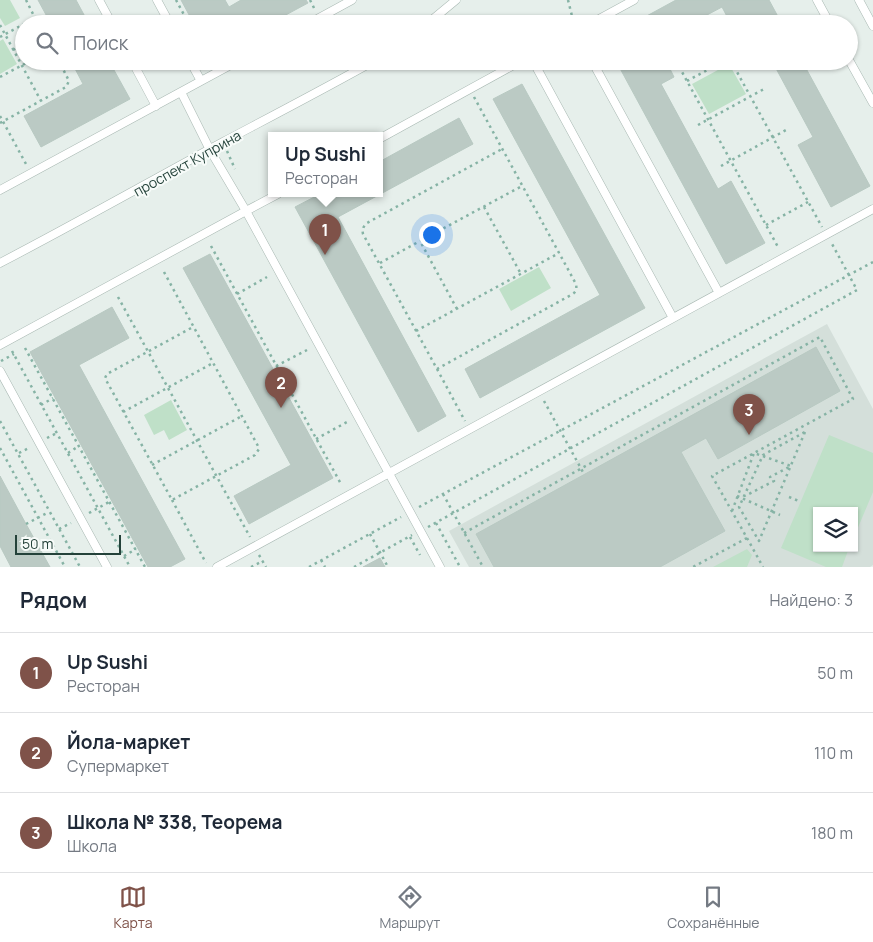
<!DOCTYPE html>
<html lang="ru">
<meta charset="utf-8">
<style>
:root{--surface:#fff;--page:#f2f2f3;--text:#1f2937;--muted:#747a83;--line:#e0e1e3;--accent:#7f5249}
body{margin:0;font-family:Manrope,sans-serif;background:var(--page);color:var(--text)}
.controls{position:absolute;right:15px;bottom:15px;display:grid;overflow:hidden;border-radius:0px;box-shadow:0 1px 4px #0004}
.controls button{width:45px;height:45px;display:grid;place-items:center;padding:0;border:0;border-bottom:1px solid var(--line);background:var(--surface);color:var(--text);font:25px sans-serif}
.scale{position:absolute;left:15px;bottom:12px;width:106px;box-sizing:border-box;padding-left:5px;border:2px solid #24423a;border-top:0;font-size:14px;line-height:18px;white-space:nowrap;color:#24423a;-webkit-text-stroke:4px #f7fbf9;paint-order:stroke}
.you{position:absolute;left:431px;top:234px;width:18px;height:18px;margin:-12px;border:4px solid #fff;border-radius:50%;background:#1a73e8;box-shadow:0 0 0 8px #1a73e833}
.badge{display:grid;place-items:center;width:32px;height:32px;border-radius:50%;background:var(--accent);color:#fff;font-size:16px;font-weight:700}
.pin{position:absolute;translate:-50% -41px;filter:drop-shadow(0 1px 2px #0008)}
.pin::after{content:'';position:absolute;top:26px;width:18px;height:15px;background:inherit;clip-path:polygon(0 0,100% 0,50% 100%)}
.popup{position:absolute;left:268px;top:132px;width:115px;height:65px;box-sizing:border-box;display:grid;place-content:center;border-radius:0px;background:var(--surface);filter:drop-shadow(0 1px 4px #0005);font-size:16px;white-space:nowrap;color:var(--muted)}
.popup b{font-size:19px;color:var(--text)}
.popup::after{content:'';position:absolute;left:50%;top:100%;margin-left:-10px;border:10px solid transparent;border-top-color:var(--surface)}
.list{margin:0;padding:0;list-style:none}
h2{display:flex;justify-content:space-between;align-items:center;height:65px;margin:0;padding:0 20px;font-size:21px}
h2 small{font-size:16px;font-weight:400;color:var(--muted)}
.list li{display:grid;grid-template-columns:32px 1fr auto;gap:15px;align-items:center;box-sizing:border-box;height:80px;padding:0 20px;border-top:1px solid var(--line)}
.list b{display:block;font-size:19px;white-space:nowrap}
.list p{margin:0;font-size:16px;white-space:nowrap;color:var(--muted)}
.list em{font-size:16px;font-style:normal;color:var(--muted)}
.icon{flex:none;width:28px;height:28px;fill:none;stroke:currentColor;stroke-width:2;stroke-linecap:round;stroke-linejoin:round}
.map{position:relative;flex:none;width:873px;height:567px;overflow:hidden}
.search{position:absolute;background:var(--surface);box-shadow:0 1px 4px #0004;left:15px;right:15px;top:15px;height:55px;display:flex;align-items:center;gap:12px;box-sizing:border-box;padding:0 18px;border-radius:28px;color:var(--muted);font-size:19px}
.sheet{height:305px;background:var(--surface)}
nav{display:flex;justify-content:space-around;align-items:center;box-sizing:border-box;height:70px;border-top:1px solid var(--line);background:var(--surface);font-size:14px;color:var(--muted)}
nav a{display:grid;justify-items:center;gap:2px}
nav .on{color:var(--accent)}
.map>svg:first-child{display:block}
</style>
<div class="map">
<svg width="873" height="567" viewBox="0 0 873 567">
<rect width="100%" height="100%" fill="#e6efeb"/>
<path fill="#d4dfda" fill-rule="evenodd" d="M827,324L873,409V565L870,567H469L449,531ZM817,511H854V548H817Z"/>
<path fill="#bfe0c8" d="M0,0H10L20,18L5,26L0,18Z
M3,39L17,64L0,74V41Z
M729,64L746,94L709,114L692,84Z
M539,267L551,288L511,311L499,289Z
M171,400L187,430L169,440L164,430L154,435L144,415Z
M829,435L873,453V492L854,537V511H817V548H849L842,567H826L781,548Z
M747,549L752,555L747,567H713Z"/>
<path fill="#bbcac4" stroke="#b8c9c2" d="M38,0H76L89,24H51Z
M181,0H225L229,7L241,0H306L308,3L269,24H194Z
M676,0H769L782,24H731L722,7L690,24H632Z
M71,61H109L130,99L41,147L24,116L83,84Z
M616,61H666L674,77L661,84L718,189L731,181L765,243L726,264Z
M772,61H802L870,186L831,207L798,145L813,137Z
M522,84L645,308L480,398L465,369L600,295L493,99Z
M459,118L473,144L338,217L446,416L418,432L295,207L320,194H379V162Z
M210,254L333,478L249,524L234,496L291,465L183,268Z
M112,307L129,338L79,365L185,559L170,567H148L30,352Z
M816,347L840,391L718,459L706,438L681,452L725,531L660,567H494L476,534Z
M0,476L26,524L50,567H11L0,546Z
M380,558L385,567H363Z"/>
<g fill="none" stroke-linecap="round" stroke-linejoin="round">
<g stroke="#a8b8b2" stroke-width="9">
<path id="service" d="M99,0L112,24
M157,0L170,24
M817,0L830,24
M859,0L873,26
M308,24L352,0
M427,24L456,0
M590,24L634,0
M849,60L873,103
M132,61L156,106
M190,61L201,81L238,61
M533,61L673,318
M592,61L719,293
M379,139L521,61
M0,190L201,81
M278,194L246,211L440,567
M0,263C75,224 149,182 223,142C274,115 324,89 374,61
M0,345L246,211L210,150L181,92
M0,371L107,567
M217,567L873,209"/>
</g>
<path stroke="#86b3a5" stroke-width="2.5" stroke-dasharray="2.5 4" stroke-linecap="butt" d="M26,0L38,24
M176,0L189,24
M310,0L315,10
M568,0L574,24
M25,24L35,18
M287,24L301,16
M705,24H708
M0,25L41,101
M0,37L24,24
M13,50L24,44
M676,61L778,247
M731,61L822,227
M0,77L30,61
M687,81L724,61
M474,97L576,284C577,290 576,292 571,295L437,369L363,234C362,229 363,227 367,223L502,149
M0,116L26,164
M0,123L66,87L69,81L59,61
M698,125L764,89
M227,151L235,169
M721,166L786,130
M484,207L521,274
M766,225L808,202
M211,246L341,484
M380,263L420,241
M164,272L258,446L259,449L255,455L172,500L106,380L105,378L107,374L193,327
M237,294L267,277
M118,297L250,537
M457,309L420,241L522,186
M416,331L559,253
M25,348L145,567
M12,351L130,567
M1,361L14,354
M276,366L307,350
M437,369L465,421
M544,401L584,474
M41,405L53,398
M123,412L213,363
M0,421L80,567
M805,432L759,541L739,507L763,455Z
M47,438L57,433
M316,439L347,422
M0,448L65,567
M19,453L29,448
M68,453L79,446
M152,465L242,416
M443,494L483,567
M737,496L780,515
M789,497L801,502
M172,500L206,563
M419,507L873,262
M732,511L754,453L791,466L770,477L774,481L745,496
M89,513L109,502
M436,523L460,567
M26,524L49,512
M428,527L857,290L831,242
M59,529L71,523
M464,533L820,337L853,399L712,476L747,538L693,567
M370,534L388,567
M410,537L420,555
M747,538L763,567
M259,555L266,567
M124,556L136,549
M321,560L325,567
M251,567L263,561
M309,567L401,517
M354,567L412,535"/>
<use href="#service" stroke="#fff" stroke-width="8"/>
</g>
<g text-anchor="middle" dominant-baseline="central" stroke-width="4" stroke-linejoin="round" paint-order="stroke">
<g font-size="14" fill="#24423a" stroke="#f7fbf9">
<text transform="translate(187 163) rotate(-29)">проспект Куприна</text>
</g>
</g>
</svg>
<div class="controls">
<button><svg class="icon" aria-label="layers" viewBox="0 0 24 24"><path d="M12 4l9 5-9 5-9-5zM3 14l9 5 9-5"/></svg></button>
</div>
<div class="scale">50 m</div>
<div class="you"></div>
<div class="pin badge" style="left:325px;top:255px">1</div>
<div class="popup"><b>Up Sushi</b>Ресторан</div>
<div class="pin badge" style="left:281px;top:408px">2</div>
<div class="pin badge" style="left:749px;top:435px">3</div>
<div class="search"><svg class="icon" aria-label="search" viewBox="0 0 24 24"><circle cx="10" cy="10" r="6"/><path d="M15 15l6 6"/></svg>Поиск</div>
</div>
<section class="sheet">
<h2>Рядом<small>Найдено: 3</small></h2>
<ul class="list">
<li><span class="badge">1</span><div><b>Up Sushi</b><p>Ресторан</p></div><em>50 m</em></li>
<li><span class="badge">2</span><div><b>Йола-маркет</b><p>Супермаркет</p></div><em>110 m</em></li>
<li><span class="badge">3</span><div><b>Школа № 338, Теорема</b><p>Школа</p></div><em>180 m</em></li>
</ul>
</section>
<nav>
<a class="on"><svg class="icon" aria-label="map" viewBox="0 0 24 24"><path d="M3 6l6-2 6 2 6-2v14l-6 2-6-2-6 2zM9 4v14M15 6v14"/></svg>Карта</a>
<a><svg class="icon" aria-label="directions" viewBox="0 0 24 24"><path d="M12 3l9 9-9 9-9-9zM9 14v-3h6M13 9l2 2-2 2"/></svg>Маршрут</a>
<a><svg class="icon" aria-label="saved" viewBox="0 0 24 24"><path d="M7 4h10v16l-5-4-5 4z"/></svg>Сохранённые</a>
</nav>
